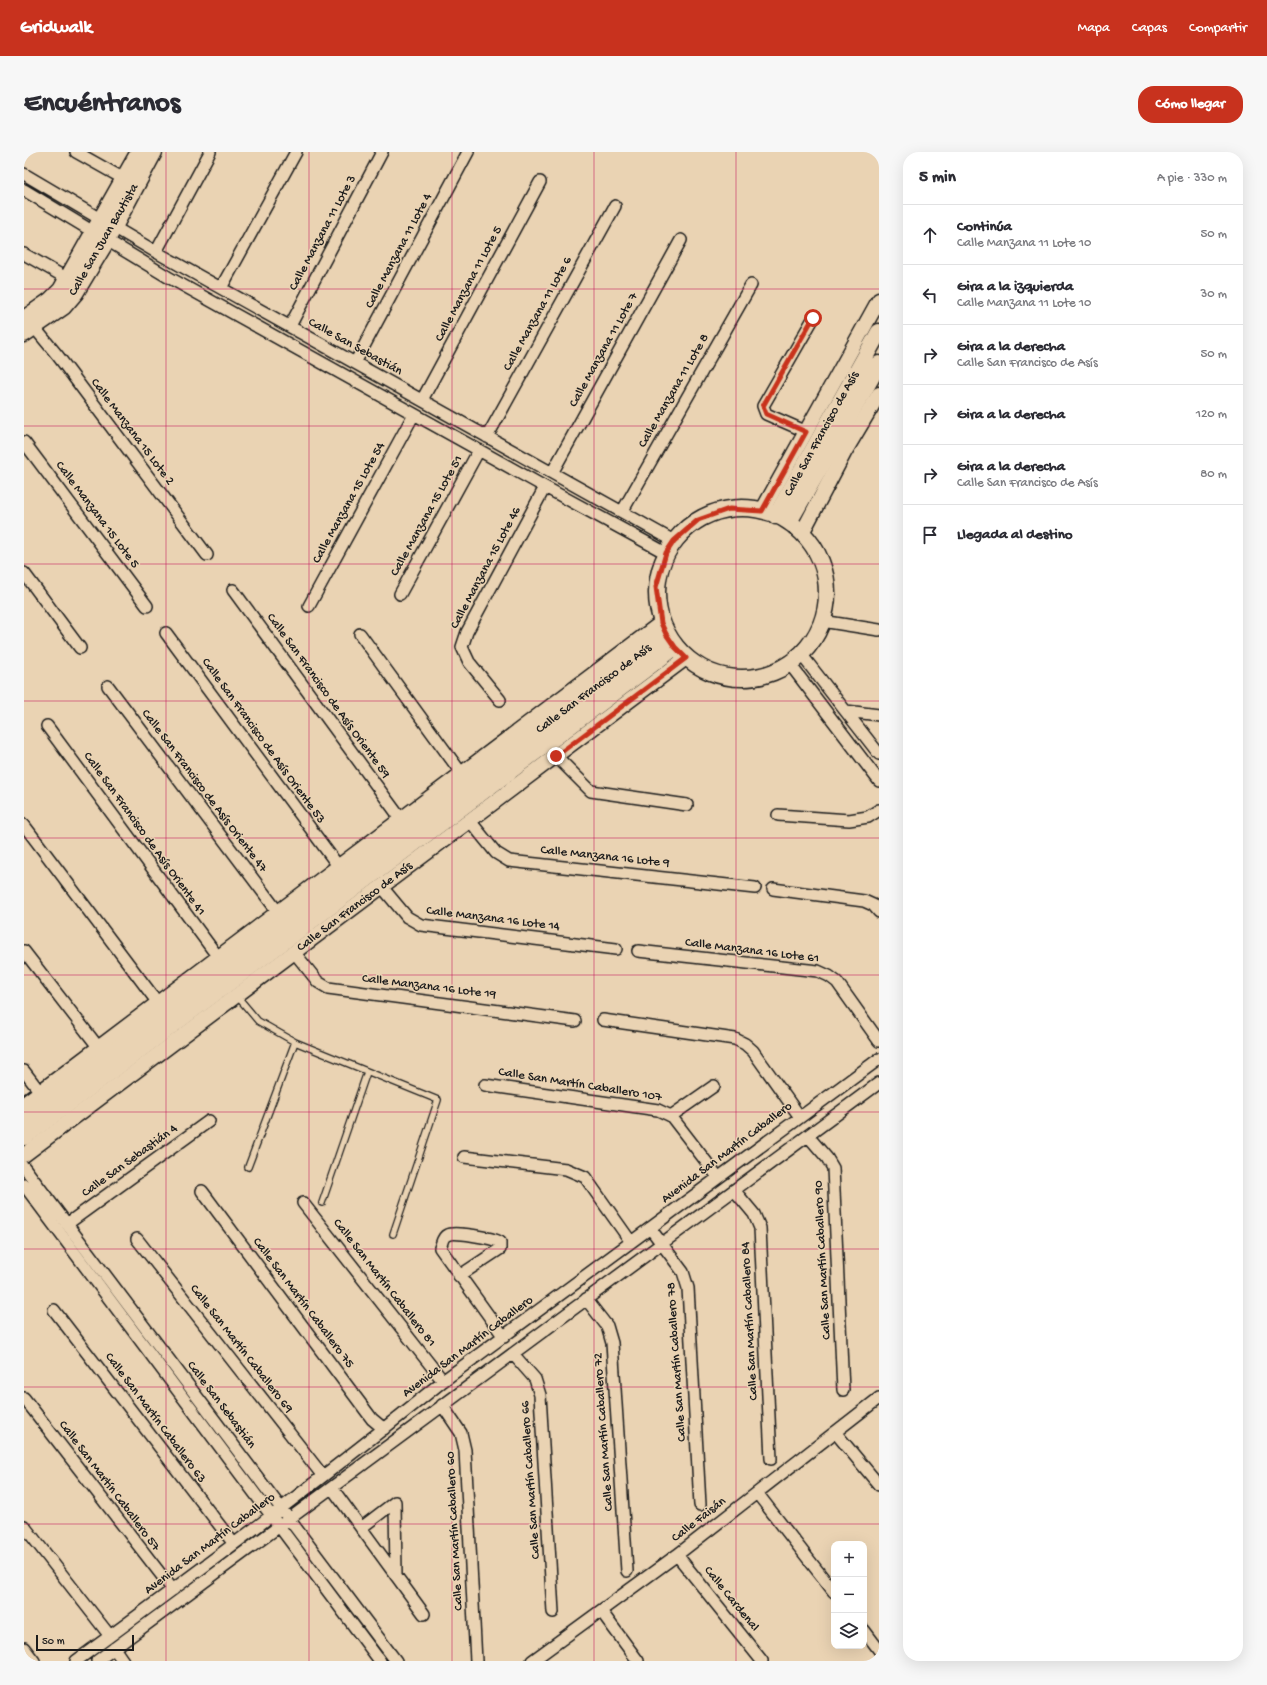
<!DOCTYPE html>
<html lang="es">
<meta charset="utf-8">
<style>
:root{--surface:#fff;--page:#f7f7f7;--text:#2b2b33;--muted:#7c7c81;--line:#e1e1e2;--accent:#c8321e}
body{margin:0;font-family:"Gochi Hand",sans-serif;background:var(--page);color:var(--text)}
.controls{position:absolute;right:12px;bottom:12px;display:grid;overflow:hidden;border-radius:8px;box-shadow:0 4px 16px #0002}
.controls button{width:36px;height:36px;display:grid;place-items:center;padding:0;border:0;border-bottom:1px solid var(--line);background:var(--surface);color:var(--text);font:20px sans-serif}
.scale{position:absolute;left:12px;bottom:10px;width:98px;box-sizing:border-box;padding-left:4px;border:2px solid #1c1c1c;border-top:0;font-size:11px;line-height:14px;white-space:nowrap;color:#1c1c1c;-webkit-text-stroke:3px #ead3b3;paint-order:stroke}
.stop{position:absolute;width:12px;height:12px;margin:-9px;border:3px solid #c8321e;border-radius:50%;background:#fff}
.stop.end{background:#c8321e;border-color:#fff;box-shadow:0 1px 4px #0008}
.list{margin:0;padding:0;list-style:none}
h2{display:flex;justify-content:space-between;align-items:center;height:52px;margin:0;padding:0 16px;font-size:17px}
h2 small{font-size:13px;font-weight:400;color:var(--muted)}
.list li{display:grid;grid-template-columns:26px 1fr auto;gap:12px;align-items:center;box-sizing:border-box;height:60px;padding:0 16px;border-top:1px solid var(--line)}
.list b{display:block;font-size:15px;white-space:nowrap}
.list p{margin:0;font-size:13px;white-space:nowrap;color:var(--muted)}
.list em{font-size:13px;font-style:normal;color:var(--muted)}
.icon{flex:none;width:22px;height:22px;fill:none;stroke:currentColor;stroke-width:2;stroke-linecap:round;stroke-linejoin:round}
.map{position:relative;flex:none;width:855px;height:1509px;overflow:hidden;border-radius:16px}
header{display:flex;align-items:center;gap:24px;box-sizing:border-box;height:56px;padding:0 20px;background:var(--accent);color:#fff}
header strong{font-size:19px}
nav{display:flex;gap:22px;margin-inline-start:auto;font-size:14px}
.intro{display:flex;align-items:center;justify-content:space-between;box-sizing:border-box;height:96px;padding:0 24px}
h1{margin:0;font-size:28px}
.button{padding:10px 18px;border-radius:16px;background:var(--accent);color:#fff;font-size:14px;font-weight:700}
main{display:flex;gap:24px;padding:0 24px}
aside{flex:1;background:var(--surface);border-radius:16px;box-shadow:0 4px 16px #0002}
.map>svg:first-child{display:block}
</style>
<header>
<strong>Gridwalk</strong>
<nav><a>Mapa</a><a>Capas</a><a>Compartir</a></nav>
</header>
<div class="intro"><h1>Encuéntranos</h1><a class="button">Cómo llegar</a></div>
<main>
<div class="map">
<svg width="855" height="1509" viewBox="0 0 855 1509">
<rect width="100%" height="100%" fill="#ead3b3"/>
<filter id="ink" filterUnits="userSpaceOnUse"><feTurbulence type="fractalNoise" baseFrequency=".025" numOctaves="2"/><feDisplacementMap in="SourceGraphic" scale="8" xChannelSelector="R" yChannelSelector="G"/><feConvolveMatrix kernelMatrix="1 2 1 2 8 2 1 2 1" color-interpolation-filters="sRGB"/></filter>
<g filter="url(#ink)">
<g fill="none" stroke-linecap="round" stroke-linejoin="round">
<g stroke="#1c1c1c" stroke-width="8">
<path id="service" d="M213,844L234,869L271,890L414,948L369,1082
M224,1015L271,890
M298,1051L343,920"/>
</g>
<g stroke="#1c1c1c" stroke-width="14">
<path id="minor" d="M52,0L100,27
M0,22L132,100L650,389
M0,38L144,125L521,335L642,401
M132,100L186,0
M0,102L44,127
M197,136L272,0
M266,174L358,0
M10,175L34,204L183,403
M331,211L444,0
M398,248L516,30
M783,280L742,262L739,254L789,167
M463,285L591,54
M0,290L123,454
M528,321L657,88
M598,360L727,133
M0,421L56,496
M209,438L377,667
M376,442L455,298
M285,454L390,262
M798,469L855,478
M142,481L315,715
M336,482L438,622
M777,502L855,602
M765,511L855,629
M84,534L254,760
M476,548L445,510L438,495L443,480L521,335
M822,559L855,563
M23,574L194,805
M532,604L567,639L663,653
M754,663L825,668L844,665L855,658
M446,669L472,701L485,709L731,736
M0,673L134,851
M358,735L383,765L397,773L592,797
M749,737L840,749L849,753L855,760
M0,799L75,896
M614,799L794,819L805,824L813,830L855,889
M270,800L294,830L304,836L551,869
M579,868L711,887L721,892L729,899L776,965
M0,919L16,940
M461,933L634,958L647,964L694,1025
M647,964L690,934
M784,984L803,1006L809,1016L819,1238
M440,1005L542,1017L561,1025L607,1090
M0,1015L372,1509
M0,1033L356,1509
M710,1038L730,1062L736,1076L747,1307
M178,1039L348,1267L360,1277
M279,1051L419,1229
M43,1072L185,969
M626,1076L659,1120L664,1136L676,1353
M113,1087L299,1324
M435,1124L476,1097V1090C469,1086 430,1079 423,1083C418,1085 418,1092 416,1096L480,1185
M562,1147L583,1174L588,1191L603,1419
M30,1158L210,1392
M489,1202L511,1227L516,1243L529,1460
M0,1246L149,1438
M418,1253L437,1281L441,1298L452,1509
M811,1280L855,1333
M308,1336L400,1462
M733,1341L810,1440
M371,1350L372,1424
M0,1374L86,1484
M337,1376L371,1350
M653,1403L738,1509
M577,1459L614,1509
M840,1478L855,1498
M0,1496L10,1509
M90,1496L99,1509
M52,1509C176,1418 300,1326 419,1229L855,907
M73,1509L855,931
M508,1509L653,1403L855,1246"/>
</g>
<g stroke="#1c1c1c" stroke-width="17">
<path id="tertiary" d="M738,359L855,148
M778,381L820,301L855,242
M0,952L637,471
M0,1003L662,506"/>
</g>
<g stroke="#1c1c1c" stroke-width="19">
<path id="secondary" d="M0,167L27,148L37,138L115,0
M0,182L39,155L51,141L83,88L130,0
M633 441a85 85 0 1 1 170 0a85 85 0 1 1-170 0Z
M752,364L855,180
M765,370L855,212
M0,967L642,482
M0,985L651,495"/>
</g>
<use href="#service" stroke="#ead3b3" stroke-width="5.5"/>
<use href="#minor" stroke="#ead3b3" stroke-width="11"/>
<use href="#tertiary" stroke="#ead3b3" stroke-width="14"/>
<use href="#secondary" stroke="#ead3b3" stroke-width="16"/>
</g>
</g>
<g fill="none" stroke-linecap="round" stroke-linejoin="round" filter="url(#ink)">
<path stroke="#c8321e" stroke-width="5" d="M532,604L662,506L651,495L642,482L637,471L632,435L642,401L650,389L674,368L705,357L738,359L782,280L742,262L739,254L789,166"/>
</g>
<path fill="none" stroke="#c2185b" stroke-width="1" stroke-opacity="0.55" d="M142,0V1509M285,0V1509M428,0V1509M570,0V1509M712,0V1509M0,137H855M0,274H855M0,412H855M0,549H855M0,686H855M0,823H855M0,960H855M0,1097H855M0,1235H855M0,1372H855"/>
<g text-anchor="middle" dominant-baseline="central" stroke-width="3" stroke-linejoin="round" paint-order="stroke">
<g font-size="13" fill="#1c1c1c" stroke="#ead3b3">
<text transform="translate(299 81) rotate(-62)">Calle Manzana 11 Lote 3</text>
<text transform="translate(80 88) rotate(-60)">Calle San Juan Bautista</text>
<text transform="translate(375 99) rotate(-62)">Calle Manzana 11 Lote 4</text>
<text transform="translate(445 132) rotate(-62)">Calle Manzana 11 Lote 5</text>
<text transform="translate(514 162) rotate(-61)">Calle Manzana 11 Lote 6</text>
<text transform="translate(331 195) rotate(29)">Calle San Sebastián</text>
<text transform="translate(580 198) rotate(-61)">Calle Manzana 11 Lote 7</text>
<text transform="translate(650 239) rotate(-60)">Calle Manzana 11 Lote 8</text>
<text transform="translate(108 280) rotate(53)">Calle Manzana 15 Lote 2</text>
<text transform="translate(798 282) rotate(-61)">Calle San Francisco de Asís</text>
<text transform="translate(325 351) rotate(-61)">Calle Manzana 15 Lote 54</text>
<text transform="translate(73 363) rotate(53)">Calle Manzana 15 Lote 5</text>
<text transform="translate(403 364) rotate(-61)">Calle Manzana 15 Lote 51</text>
<text transform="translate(462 416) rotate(-62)">Calle Manzana 15 Lote 46</text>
<text transform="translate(570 537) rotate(-37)">Calle San Francisco de Asís</text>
<text transform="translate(304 544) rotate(54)">Calle San Francisco de Asís Oriente 59</text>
<text transform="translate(239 589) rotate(54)">Calle San Francisco de Asís Oriente 53</text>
<text transform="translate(180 639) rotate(53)">Calle San Francisco de Asís Oriente 47</text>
<text transform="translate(120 682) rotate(54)">Calle San Francisco de Asís Oriente 41</text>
<text transform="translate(581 705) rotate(6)">Calle Manzana 16 Lote 9</text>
<text transform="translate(331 755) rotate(-37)">Calle San Francisco de Asís</text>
<text transform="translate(469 767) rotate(7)">Calle Manzana 16 Lote 14</text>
<text transform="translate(728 799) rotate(7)">Calle Manzana 16 Lote 61</text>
<text transform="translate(405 835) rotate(7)">Calle Manzana 16 Lote 19</text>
<text transform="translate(556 933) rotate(9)">Calle San Martín Caballero 107</text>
<text transform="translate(703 1001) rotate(-37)">Avenida San Martín Caballero</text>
<text transform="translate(106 1009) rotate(-36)">Calle San Sebastián 4</text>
<text transform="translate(799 1108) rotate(-93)">Calle San Martín Caballero 90</text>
<text transform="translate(360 1131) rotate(52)">Calle San Martín Caballero 81</text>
<text transform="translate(279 1151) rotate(53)">Calle San Martín Caballero 75</text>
<text transform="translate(726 1169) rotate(-93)">Calle San Martín Caballero 84</text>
<text transform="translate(444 1195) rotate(-37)">Avenida San Martín Caballero</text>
<text transform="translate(217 1197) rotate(52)">Calle San Martín Caballero 69</text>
<text transform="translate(653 1210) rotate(-94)">Calle San Martín Caballero 78</text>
<text transform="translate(197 1253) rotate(53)">Calle San Sebastián</text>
<text transform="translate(131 1266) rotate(53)">Calle San Martín Caballero 63</text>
<text transform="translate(580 1280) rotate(-94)">Calle San Martín Caballero 72</text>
<text transform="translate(507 1328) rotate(-94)">Calle San Martín Caballero 66</text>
<text transform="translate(85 1334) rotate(53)">Calle San Martín Caballero 57</text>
<text transform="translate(675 1368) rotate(-38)">Calle Faisán</text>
<text transform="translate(431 1379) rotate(-93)">Calle San Martín Caballero 60</text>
<text transform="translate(186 1392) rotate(-37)">Avenida San Martín Caballero</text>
<text transform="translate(707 1447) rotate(51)">Calle Cardenal</text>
</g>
</g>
</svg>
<div class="controls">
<button>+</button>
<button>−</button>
<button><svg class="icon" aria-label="layers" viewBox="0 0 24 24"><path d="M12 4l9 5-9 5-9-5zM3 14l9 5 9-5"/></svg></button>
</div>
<div class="scale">50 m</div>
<div class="stop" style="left:789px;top:166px"></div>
<div class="stop end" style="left:532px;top:604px"></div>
</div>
<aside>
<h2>5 min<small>A pie · 330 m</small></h2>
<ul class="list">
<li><svg class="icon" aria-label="ahead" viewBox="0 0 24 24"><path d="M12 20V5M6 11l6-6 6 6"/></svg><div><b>Continúa</b><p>Calle Manzana 11 Lote 10</p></div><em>50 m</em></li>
<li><svg class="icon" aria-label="left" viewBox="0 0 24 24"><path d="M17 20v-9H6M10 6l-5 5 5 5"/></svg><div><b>Gira a la izquierda</b><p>Calle Manzana 11 Lote 10</p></div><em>30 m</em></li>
<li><svg class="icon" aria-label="right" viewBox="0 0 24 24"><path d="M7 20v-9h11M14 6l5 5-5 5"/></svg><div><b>Gira a la derecha</b><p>Calle San Francisco de Asís</p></div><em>50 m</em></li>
<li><svg class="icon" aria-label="right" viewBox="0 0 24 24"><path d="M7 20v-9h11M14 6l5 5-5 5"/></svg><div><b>Gira a la derecha</b></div><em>120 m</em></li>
<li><svg class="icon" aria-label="right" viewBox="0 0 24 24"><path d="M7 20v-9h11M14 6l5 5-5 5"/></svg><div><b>Gira a la derecha</b><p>Calle San Francisco de Asís</p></div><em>80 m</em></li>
<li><svg class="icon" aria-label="arrive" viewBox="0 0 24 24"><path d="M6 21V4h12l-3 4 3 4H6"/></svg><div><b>Llegada al destino</b></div></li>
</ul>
</aside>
</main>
